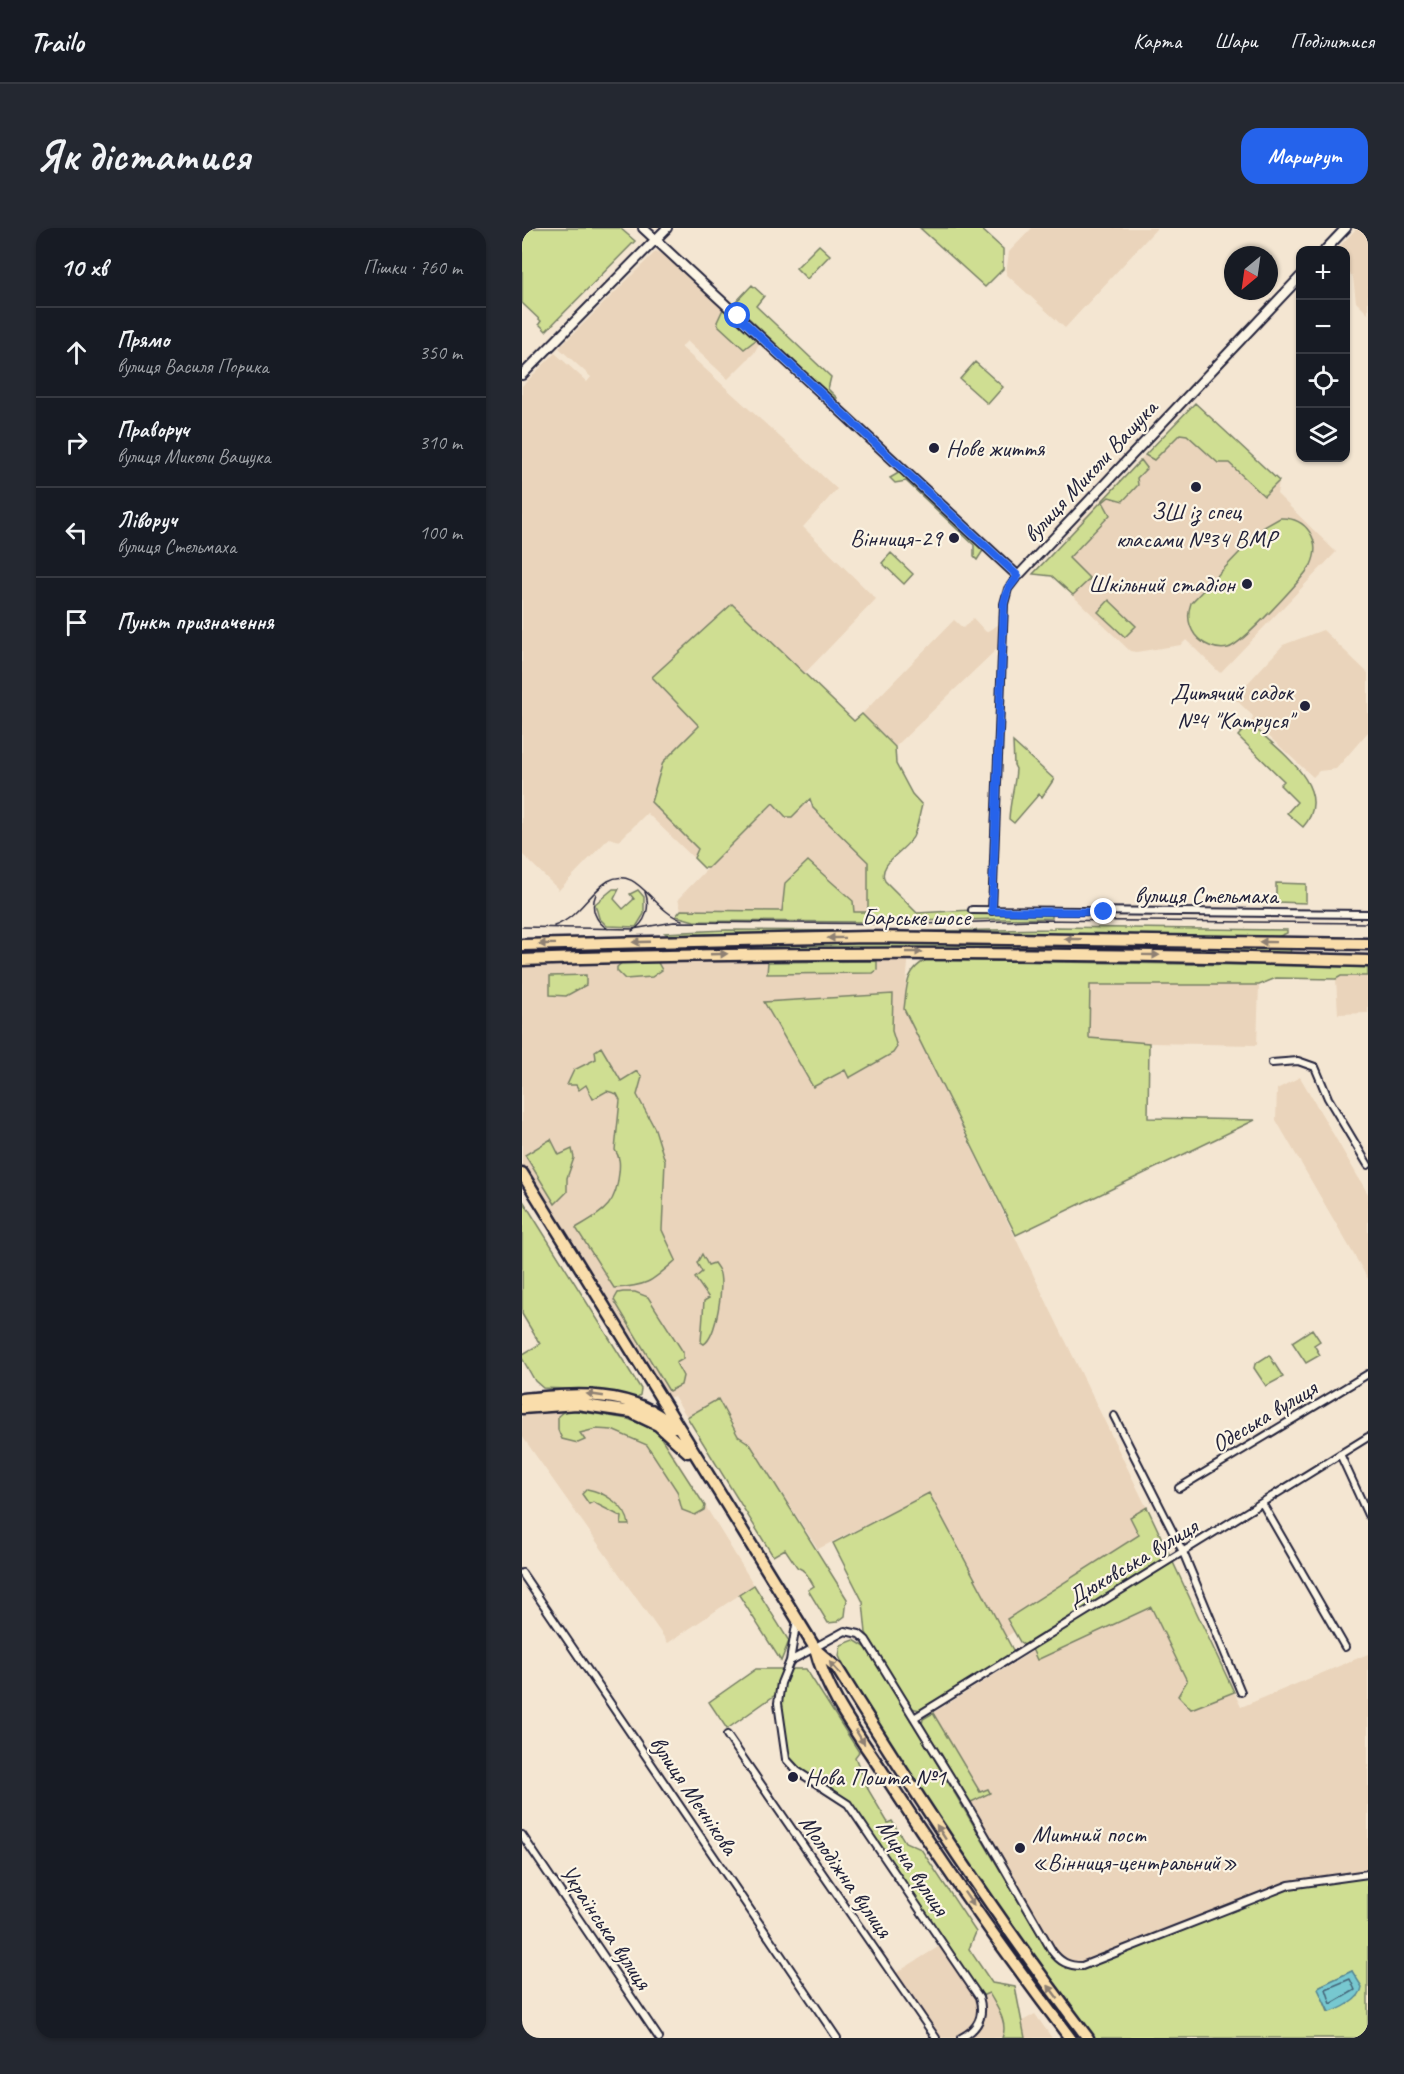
<!DOCTYPE html>
<html lang="uk">
<meta charset="utf-8">
<style>
:root{--surface:#171b24;--page:#242831;--text:#f1f3f6;--muted:#9ea1a6;--line:#363941;--accent:#2563eb}
body{margin:0;font-family:Caveat,sans-serif;background:var(--page);color:var(--text)}
.controls{position:absolute;right:18px;top:18px;display:grid;overflow:hidden;border-radius:12px;box-shadow:0 2px 4px #0004}
.controls button{width:54px;height:54px;display:grid;place-items:center;padding:0;border:0;border-bottom:2px solid var(--line);background:var(--surface);color:var(--text);font:30px sans-serif}
.compass{position:absolute;left:702px;top:18px;width:54px;height:54px;border-radius:50%;background:var(--surface);box-shadow:0 2px 4px #0004;rotate:209deg}
.stop{position:absolute;width:18px;height:18px;margin:-14px;border:4px solid #2563eb;border-radius:50%;background:#fff}
.stop.end{background:#2563eb;border-color:#fff;box-shadow:0 2px 6px #0008}
.list{margin:0;padding:0;list-style:none}
h2{display:flex;justify-content:space-between;align-items:center;height:78px;margin:0;padding:0 24px;font-size:26px}
h2 small{font-size:20px;font-weight:400;color:var(--muted)}
.list li{display:grid;grid-template-columns:39px 1fr auto;gap:18px;align-items:center;box-sizing:border-box;height:90px;padding:0 24px;border-top:2px solid var(--line)}
.list b{display:block;font-size:22px;white-space:nowrap}
.list p{margin:0;font-size:20px;white-space:nowrap;color:var(--muted)}
.list em{font-size:20px;font-style:normal;color:var(--muted)}
.icon{flex:none;width:33px;height:33px;fill:none;stroke:currentColor;stroke-width:2;stroke-linecap:round;stroke-linejoin:round}
.map{position:relative;flex:none;width:846px;height:1810px;overflow:hidden;border-radius:18px}
header{display:flex;align-items:center;gap:36px;box-sizing:border-box;height:84px;padding:0 30px;background:var(--surface);border-bottom:2px solid var(--line)}
header strong{font-size:28px}
nav{display:flex;gap:33px;margin-inline-start:auto;font-size:21px}
.intro{display:flex;align-items:center;justify-content:space-between;box-sizing:border-box;height:144px;padding:0 36px}
h1{margin:0;font-size:42px}
.button{padding:15px 27px;border-radius:18px;background:var(--accent);color:#fff;font-size:21px;font-weight:700}
main{display:flex;gap:36px;padding:0 36px}
aside{flex:1;background:var(--surface);border-radius:18px;box-shadow:0 2px 4px #0004}
.map>svg:first-child{display:block}
</style>
<header>
<strong>Trailo</strong>
<nav><a>Карта</a><a>Шари</a><a>Поділитися</a></nav>
</header>
<div class="intro"><h1>Як дістатися</h1><a class="button">Маршрут</a></div>
<main>
<aside>
<h2>10 хв<small>Пішки · 760 m</small></h2>
<ul class="list">
<li><svg class="icon" aria-label="ahead" viewBox="0 0 24 24"><path d="M12 20V5M6 11l6-6 6 6"/></svg><div><b>Прямо</b><p>вулиця Василя Порика</p></div><em>350 m</em></li>
<li><svg class="icon" aria-label="right" viewBox="0 0 24 24"><path d="M7 20v-9h11M14 6l5 5-5 5"/></svg><div><b>Праворуч</b><p>вулиця Миколи Ващука</p></div><em>310 m</em></li>
<li><svg class="icon" aria-label="left" viewBox="0 0 24 24"><path d="M17 20v-9H6M10 6l-5 5 5 5"/></svg><div><b>Ліворуч</b><p>вулиця Стельмаха</p></div><em>100 m</em></li>
<li><svg class="icon" aria-label="arrive" viewBox="0 0 24 24"><path d="M6 21V4h12l-3 4 3 4H6"/></svg><div><b>Пункт призначення</b></div></li>
</ul>
</aside>
<div class="map">
<svg width="846" height="1810" viewBox="0 0 846 1810">
<rect width="100%" height="100%" fill="#f4e6d2"/>
<filter id="ink" filterUnits="userSpaceOnUse"><feTurbulence type="fractalNoise" baseFrequency=".0167" numOctaves="2"/><feDisplacementMap in="SourceGraphic" scale="12" xChannelSelector="R" yChannelSelector="G"/><feConvolveMatrix kernelMatrix="1 2 1 2 8 2 1 2 1" color-interpolation-filters="sRGB"/></filter>
<g filter="url(#ink)">
<path fill="#ead4bb" d="M510,0H635L543,100L484,46L487,24Z
M835,0H846V86L834,74L831,49L824,42V22H814Z
M134,23L145,28L238,114L232,125L206,151L165,113L159,119L315,261L281,299L354,371L283,445L333,493L268,558L346,634V685L159,682L156,671L186,640H182L125,585L97,613L87,610L37,662L0,626V158L33,125L65,154L69,149L37,120Z
M673,175L757,253L755,266L814,324L698,445L664,412L659,417L614,424L608,423L520,338L558,294Z
M451,390L464,404L481,394L480,416L373,519L340,486L432,392L441,400Z
M801,402L846,445V504L814,541L797,543L791,549L730,493L731,488L712,470L761,417Z
M387,724L382,781L639,1309L484,1409L407,1265L296,1321L228,1216L216,1208L196,1172L165,1189L152,1168L140,1172L0,945V732Z
M819,748H846V785L816,786L814,751Z
M567,757H737L735,817L627,815L567,810Z
M778,849L846,966V1051L754,892L755,861Z
M49,1182L106,1191L139,1206L232,1357L146,1415L0,1208V1186Z
M664,1362L719,1479L846,1426V1646L560,1738L535,1729L445,1576L468,1564H458L411,1485L511,1423L515,1432Z
M421,1716L467,1765L480,1789L483,1803L513,1786L530,1810H414L371,1747Z"/>
<path fill="#cfde92" stroke="#788066" stroke-width="1.5" fill-rule="evenodd" d="M0,0H98L113,13L24,103L17,96L19,93L0,75Z
M398,0H458L481,21V41L463,59Z
M297,17L308,27L285,51L274,40Z
M230,57L242,68L234,78L309,149L306,161L315,170L313,172L212,76Z
M202,79L235,111L222,121L197,98L195,94Z
M453,134L481,159L466,176L438,151Z
M673,175L757,253L742,268L707,235H696L665,207L658,206L632,232L623,227Z
M619,232L625,240L615,250L616,257L601,273L587,269L581,274L588,287L547,330L568,351L551,367L530,348L511,346Z
M380,243L462,321L455,332L452,329V317L384,253L373,255L368,250Z
M758,290C785,289 800,313 789,337C779,352 721,416 706,420C694,423 680,416 673,407C666,397 665,386 669,375L742,299Z
M369,325L391,346L382,356L360,335Z
M587,372L614,398L603,409L576,384Z
M210,376L332,493L340,486L373,519L374,536L390,566L400,577C397,587 396,599 391,609C383,623 354,636 363,653L395,685L450,682L530,683V690L346,694L172,693L154,688L159,682L260,683L263,655L286,633L331,673L332,684H346V634L291,580L288,571L270,589H264L251,575L186,640H182L172,630L176,621L129,574L141,534L177,498L130,449Z
M724,499L733,500C758,523 814,562 781,599L765,585L775,574L758,557L762,553L716,508Z
M491,514L532,551L520,569L517,566L492,595L487,591C488,572 493,559 494,541L492,537Z
M754,655L784,656V675L754,674Z
M91,661H97L92,671L101,681L112,671L108,666L116,662L122,669V686L114,699L85,698L77,690L73,676Z
M532,699L765,702V705L753,710L353,704L532,701Z
M204,702L343,703L146,707L143,705Z
M348,713L767,719L769,721L768,725C511,721 256,716 0,727V722Z
M404,732L846,739V748H819L814,751L754,750L737,757H568L567,810L627,815L626,890L733,892L494,1007L382,781C385,759 383,743 404,732Z
M135,733L140,742L130,749L103,751L95,743V739L101,734Z
M355,733V742L351,745L245,746L246,734Z
M64,747V757L44,768L28,767V748Z
M371,766L370,803L375,819L371,825L327,850L323,842L291,859L242,774Z
M79,819L99,853L115,843L120,849L115,867L133,901L143,933L140,1002L154,1032C129,1054 126,1058 92,1060L54,1000C82,983 94,978 97,945C98,936 98,929 93,922L98,872L95,866L85,863L71,871L64,857L57,862L54,857H45L52,842L74,831L73,823Z
M29,911L37,927L50,921L52,930L45,950V964L33,976L3,927Z
M0,971L119,1161L118,1167L113,1171L70,1162L21,1160L13,1153L0,1130L1,1126L18,1116L0,1086Z
M180,1026L186,1037L192,1035C194,1038 196,1040 197,1043C203,1056 194,1109 182,1116L179,1114L182,1073L187,1070L173,1050L180,1044L175,1035Z
M101,1064H113L126,1069L161,1124V1131L154,1135L161,1148L159,1157L147,1163L92,1072L96,1065Z
M790,1101L798,1113L792,1117L798,1127L784,1135L770,1114Z
M747,1127L761,1149L744,1158L732,1140L733,1136Z
M196,1171L216,1208L228,1216L325,1371L323,1388L315,1394L306,1395L286,1362L292,1358C286,1349 285,1343 275,1339L263,1321L251,1328L165,1189Z
M49,1182L106,1191L134,1202L183,1278L182,1282L173,1287L160,1282L155,1263L125,1217L90,1202L74,1201L58,1205L63,1212L56,1215L40,1211L36,1202V1188L41,1184Z
M65,1261C82,1264 105,1278 107,1297H99L100,1289L71,1274L67,1276L60,1266Z
M407,1265L492,1424L399,1482L388,1480L344,1405L341,1374L311,1315Z
M625,1279L712,1464L669,1481L656,1468L665,1453L629,1379L515,1432L511,1423L498,1414L485,1391L617,1307L608,1289Z
M232,1357L267,1413L259,1433L217,1367Z
M332,1412L348,1422L524,1720L535,1729L560,1738L767,1657L846,1646V1810H571C506,1724 445,1636 387,1545C363,1507 335,1469 317,1428L319,1417ZM830,1743L836,1768L806,1784L797,1761L798,1758Z
M234,1441H284L337,1524L333,1529L347,1563L366,1595L370,1593L383,1614L399,1621L454,1704L447,1721L470,1755L493,1759L503,1810H480C487,1795 474,1778 467,1765L457,1769L326,1576L275,1543L264,1531L256,1465L205,1501L187,1474Z
M411,1485L458,1564L466,1561L468,1565L445,1576L399,1501L401,1491Z"/>
<path fill="#77c8d0" stroke="#558694" stroke-width="1.5" d="M830,1743L840,1759C839,1771 818,1782 807,1784L796,1761L798,1758Z"/>
<g fill="none" stroke-linecap="round" stroke-linejoin="round">
<path stroke="#446477" stroke-width="1.5" d="M828,1751L833,1762L809,1776L804,1761Z"/>
<g stroke="#22223b" stroke-width="10">
<path id="minor" d="M450,682L846,686
M470,683L482,376L486,361L496,348
M750,835L776,833L793,839L806,870L846,937
M592,1188L661,1324L719,1464
M818,1226L846,1287
M657,1260L846,1146
M740,1275L823,1419
M0,1345L315,1810
M275,1391L268,1433L259,1455L256,1475L264,1531L275,1543L326,1576L457,1769C463,1788 456,1801 439,1810
M268,1433L323,1403L337,1406L344,1412L445,1576L530,1723C538,1734 546,1738 560,1738L767,1657L846,1646
M392,1490L846,1209
M205,1507L414,1810
M0,1607L137,1810"/>
</g>
<g stroke="#22223b" stroke-width="12">
<path id="tertiary" d="M121,0L496,348L778,49
M803,22L824,0
M0,147L145,0"/>
</g>
<g stroke="#22223b" stroke-width="15">
<path id="trunk" d="M0,717L346,709L846,716
M0,732C282,722 564,725 846,733
M0,945L293,1420C305,1468 339,1510 366,1552C423,1640 484,1726 548,1810
M0,1171C53,1166 110,1160 152,1199
M0,1180L55,1176L117,1185L129,1182
M113,1186L136,1197L166,1224
M293,1421L315,1440C394,1567 475,1691 566,1810"/>
</g>
<use href="#minor" stroke="#fcf5e5" stroke-width="6"/>
<use href="#tertiary" stroke="#fcf5e5" stroke-width="8"/>
<use href="#trunk" stroke="#f9ddab" stroke-width="10"/>
<path stroke="#22223b" stroke-width="1.5" d="M74,666C68,680 73,693 86,701
M32,698C56,690 66,666 86,653C115,636 132,684 160,692
M0,699L111,701L152,694L403,696L510,692L846,695
M110,703C124,695 129,679 123,664"/>
</g>
<defs><path id="oneway-solid" d="M-6-.8H1V-3.2L6.5 0L1 3.2V.8H-6Z" transform="scale(1.5)"/></defs>
<g fill="#8e8073">
<use href="#oneway-solid" transform="translate(314 710) rotate(179)"/>
<use href="#oneway-solid" transform="translate(551 711) rotate(-179)"/>
<use href="#oneway-solid" transform="translate(119 714) rotate(178)"/>
<use href="#oneway-solid" transform="translate(746 714) rotate(-179)"/>
<use href="#oneway-solid" transform="translate(25 716) rotate(179)"/>
<use href="#oneway-solid" transform="translate(392 724)"/>
<use href="#oneway-solid" transform="translate(197 726) rotate(-2)"/>
<use href="#oneway-solid" transform="translate(629 727) rotate(1)"/>
<use href="#oneway-solid" transform="translate(73 1167) rotate(-172)"/>
<use href="#oneway-solid" transform="translate(313 1440) rotate(-131)"/>
<use href="#oneway-solid" transform="translate(338 1509) rotate(58)"/>
<use href="#oneway-solid" transform="translate(419 1604) rotate(-123)"/>
<use href="#oneway-solid" transform="translate(447 1671) rotate(55)"/>
<use href="#oneway-solid" transform="translate(531 1764) rotate(-127)"/>
</g>
</g>
<g fill="none" stroke-linecap="round" stroke-linejoin="round" filter="url(#ink)">
<path stroke="#2563eb" stroke-width="8" d="M216,88L496,348L486,361L482,375L470,683L582,684"/>
</g>
<g fill="#22223b" stroke="#fcf5e5" stroke-width="2">
<circle cx="412" cy="220" r="6"/>
<circle cx="674" cy="259" r="6"/>
<circle cx="432" cy="310" r="6"/>
<circle cx="725" cy="356" r="6"/>
<circle cx="783" cy="478" r="6"/>
<circle cx="271" cy="1549" r="6"/>
<circle cx="498" cy="1620" r="6"/>
</g>
<g text-anchor="middle" dominant-baseline="central" stroke-width="4.5" stroke-linejoin="round" paint-order="stroke">
<g font-size="24" fill="#22223b" stroke="#fcf5e5" text-anchor="start">
<text x="424" y="220">Нове життя</text>
<text x="674" y="283" text-anchor="middle">ЗШ із спец<tspan x="674" dy="28">класами №34 ВМР</tspan></text>
<text x="420" y="310" text-anchor="end">Вінниця-29</text>
<text x="713" y="356" text-anchor="end">Шкільний стадіон</text>
<text x="771" y="464" text-anchor="end">Дитячий садок<tspan x="771" dy="28">№4 "Катруся"</tspan></text>
<text x="283" y="1549">Нова Пошта №1</text>
<text x="510" y="1606">Митний пост<tspan x="510" dy="28">«Вінниця-центральний»</tspan></text>
</g>
<g font-size="24" fill="#22223b" stroke="#fcf5e5">
<text transform="translate(568 243) rotate(-47)">вулиця Миколи Ващука</text>
<text x="684" y="667">вулиця Стельмаха</text>
<text x="394" y="689">Барське шосе</text>
<text transform="translate(742 1188) rotate(-31)">Одеська вулиця</text>
<text transform="translate(610 1334) rotate(-31)">Дюковська вулиця</text>
<text transform="translate(172 1567) rotate(56)">вулиця Мечнікова</text>
<text transform="translate(391 1639) rotate(56)">Мирна вулиця</text>
<text transform="translate(324 1648) rotate(55)">Молодіжна вулиця</text>
<text transform="translate(84 1699) rotate(56)">Українська вулиця</text>
</g>
</g>
</svg>
<div class="controls">
<button>+</button>
<button>−</button>
<button><svg class="icon" aria-label="locate" viewBox="0 0 24 24"><circle cx="12" cy="12" r="6"/><path d="M12 2v4M12 18v4M2 12h4M18 12h4"/></svg></button>
<button><svg class="icon" aria-label="layers" viewBox="0 0 24 24"><path d="M12 4l9 5-9 5-9-5zM3 14l9 5 9-5"/></svg></button>
</div>
<svg class="compass" viewBox="-18 -18 36 36"><path d="M0-13l5 13h-10z" fill="#e53935"/><path d="M0 13l5-13h-10z" fill="#9ea1a6"/></svg>
<div class="stop" style="left:216px;top:88px"></div>
<div class="stop end" style="left:582px;top:684px"></div>
</div>
</main>
